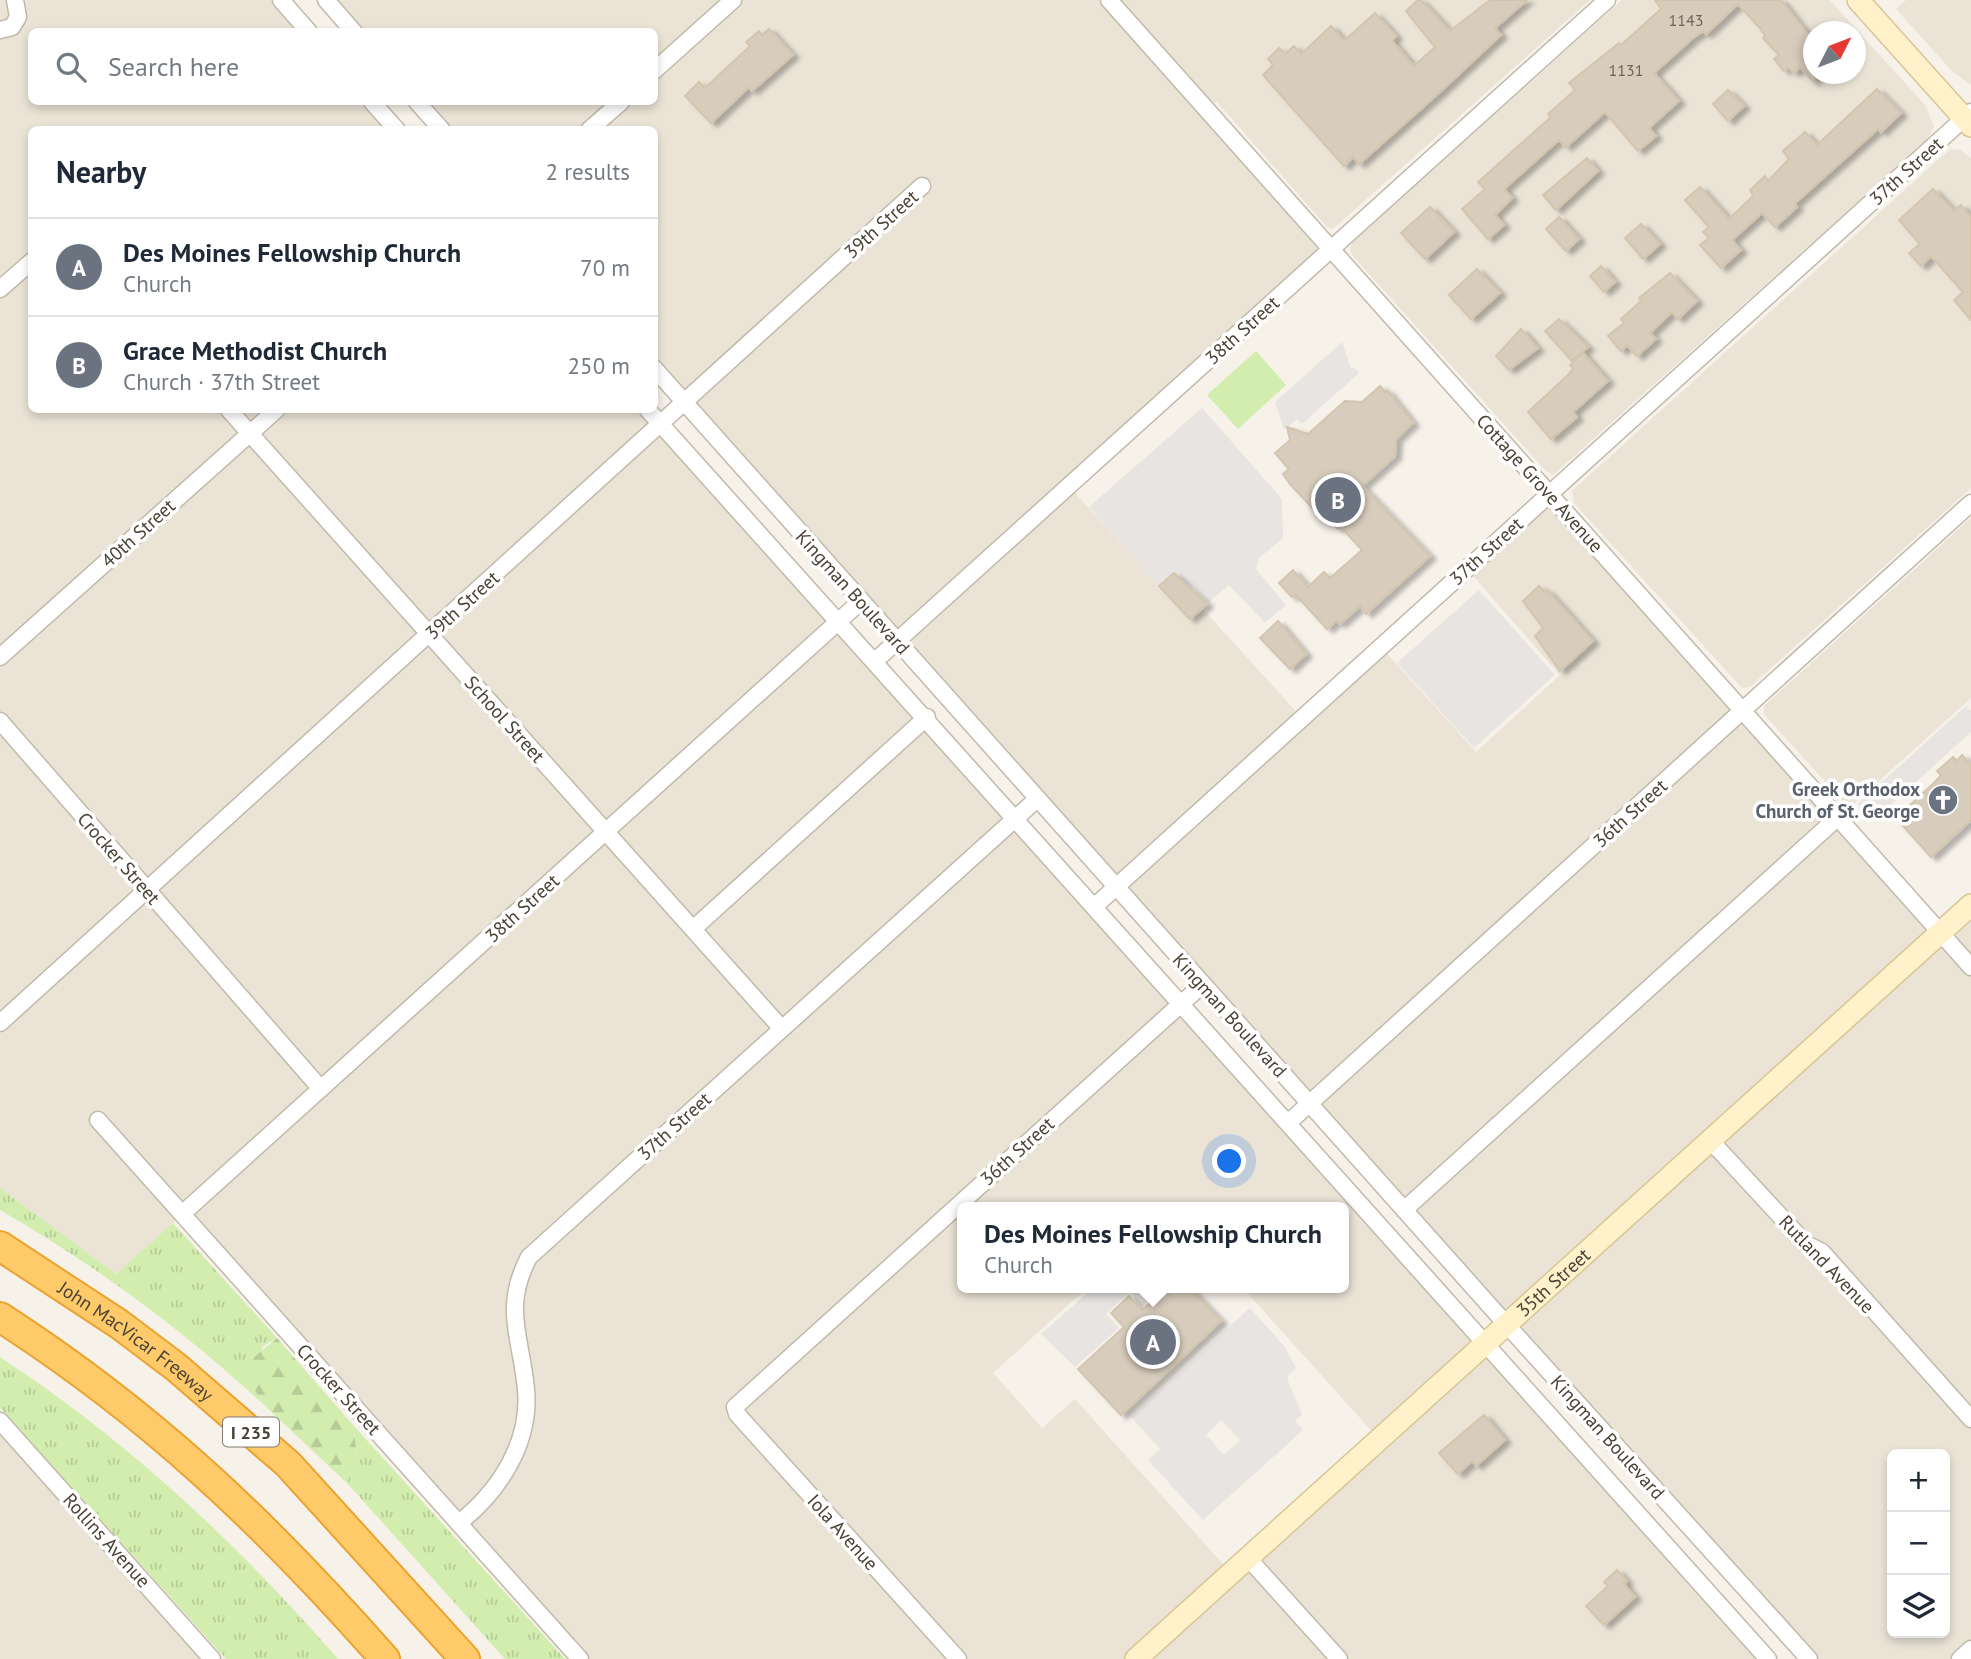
<!DOCTYPE html>
<meta charset="utf-8">
<style>
:root{--surface:#fff;--page:#f2f2f3;--text:#1f2937;--muted:#747a83;--line:#e0e1e3;--accent:#ff3516}
body{margin:0;font-family:"PT Sans",sans-serif;background:var(--page);color:var(--text)}
.controls{position:absolute;right:21px;bottom:21px;display:grid;overflow:hidden;border-radius:10px;box-shadow:0 4px 10px #0003}
.controls button{width:63px;height:63px;display:grid;place-items:center;padding:0;border:0;border-bottom:2px solid var(--line);background:var(--surface);color:var(--text);font:35px sans-serif}
.compass{position:absolute;left:1803px;top:21px;width:63px;height:63px;border-radius:50%;background:var(--surface);box-shadow:0 4px 10px #0003;rotate:48deg}
.you{position:absolute;left:1230px;top:1162px;width:24px;height:24px;margin:-18px;border:5px solid #fff;border-radius:50%;background:#1a73e8;box-shadow:0 0 0 10px #1a73e833}
.badge{display:grid;place-items:center;width:46px;height:46px;border-radius:50%;background:var(--accent);color:#fff;font-size:23px;font-weight:700}
.pin{position:absolute;translate:-50% -50%;border:4px solid #fff;box-shadow:0 2px 7px #0006}
.popup{position:absolute;left:957px;top:1202px;width:392px;height:91px;box-sizing:border-box;display:grid;place-content:center;border-radius:10px;background:var(--surface);filter:drop-shadow(0 2px 5px #0005);font-size:23px;white-space:nowrap;color:var(--muted)}
.popup b{font-size:26px;color:var(--text)}
.popup::after{content:'';position:absolute;left:50%;top:100%;margin-left:-14px;border:14px solid transparent;border-top-color:var(--surface)}
.list{margin:0;padding:0;list-style:none}
h2{display:flex;justify-content:space-between;align-items:center;height:91px;margin:0;padding:0 28px;font-size:30px}
h2 small{font-size:23px;font-weight:400;color:var(--muted)}
.list li{display:grid;grid-template-columns:46px 1fr auto;gap:21px;align-items:center;box-sizing:border-box;height:98px;padding:0 28px;border-top:2px solid var(--line)}
.list b{display:block;font-size:26px;white-space:nowrap}
.list p{margin:0;font-size:23px;white-space:nowrap;color:var(--muted)}
.list em{font-size:23px;font-style:normal;color:var(--muted)}
.icon{flex:none;width:38px;height:38px;fill:none;stroke:currentColor;stroke-width:2;stroke-linecap:round;stroke-linejoin:round}
.map{position:relative;flex:none;width:1971px;height:1659px;overflow:hidden}
.search{position:absolute;background:var(--surface);box-shadow:0 4px 10px #0003;left:28px;top:28px;width:630px;height:77px;display:flex;align-items:center;gap:18px;box-sizing:border-box;padding:0 24px;border-radius:10px;color:var(--muted);font-size:26px}
.panel{position:absolute;background:var(--surface);box-shadow:0 4px 10px #0003;left:28px;top:126px;width:630px;height:287px;border-radius:10px}
.map>svg:first-child{display:block}
</style>
<div class="map">
<svg width="1971" height="1659" viewBox="0 0 1971 1659">
<defs>
<pattern id="grass-tufts" width="24" height="20" patternUnits="userSpaceOnUse" patternTransform="scale(1.75)"><rect width="24" height="20" fill="#d2edae"/><path d="M3 7l-1-3M5 7V3M7 7l1-3M15 17l-1-3M17 17v-4M19 17l1-3" fill="none" stroke="#b6cc96"/></pattern>
<pattern id="forest-firs" width="22" height="20" patternUnits="userSpaceOnUse" patternTransform="scale(1.75)"><rect width="22" height="20" fill="#d2edae"/><path d="M5 1l3.5 6h-7zM16 11l3.5 6h-7z" fill="#b6cc96"/></pattern>
<filter id="shadow"><feDropShadow dx="6" dy="3.5" stdDeviation="2" flood-color="#0004"/></filter>
</defs>
<rect width="100%" height="100%" fill="#f6f1e9"/>
<path fill="#eae3d6" fill-rule="evenodd" d="M0,0H281L309,31L32,32V102H372L397,129L32,130V410H648L1768,1659H580L182,1215L116,1274L0,1188ZM962,1207H1344V1288H1243L1379,1439L1231,1573L1075,1399L1042,1428L993,1373L1087,1288H962Z
M326,0H1590L1333,229L1328,228L1217,102L1208,109L1332,249L1069,486L1189,619L1202,608L1302,718L1381,647L1476,752L1560,675L1467,569L1550,494L1940,933L1971,905V1659H1809L655,368L654,130L442,129L417,102H654V32L354,31ZM1892,1454H1945V1633H1892Z
M1622,0H1830L1925,105L1934,126L1928,139L1553,475L1545,470L1352,255L1350,248L1353,242ZM1814,32H1856V74H1814Z
M1906,0H1971V85L1952,71L1896,9Z
M1950,149L1960,150L1971,158V488L1750,687L1742,688L1574,503L1572,491Z
M1971,518V698L1849,808L1764,714V706Z
M0,1421L212,1659H0Z"/>
<path fill="url(#grass-tufts)" d="M0,1188L116,1274L173,1223L277,1338L263,1346L250,1382L263,1404C183,1330 94,1264 0,1210Z
M0,1357C128,1441 238,1544 338,1659H226L0,1408Z
M353,1425L565,1659H505L347,1483L357,1454Z"/>
<path fill="url(#forest-firs)" d="M277,1338L353,1425L357,1454L347,1483L263,1404L250,1382L253,1358Z"/>
<path fill="#d2edae" d="M1256,351L1286,385L1238,429L1207,395Z"/>
<path fill="#e7e4e1" fill-rule="evenodd" d="M1342,342L1351,369L1354,367L1359,373L1302,424L1297,419L1284,430L1275,402Z
M1202,408L1282,499L1283,538L1259,558L1256,569L1286,605L1265,623L1229,585L1208,603L1193,586L1189,589L1174,573L1159,586L1089,507Z
M1479,590L1555,675L1474,748L1397,663Z
M1966,706L1971,711V732L1873,821L1858,804Z
M1093,1288H1162L1142,1306L1129,1293L1106,1314L1119,1328L1075,1367L1041,1334Z
M1250,1308L1284,1346L1296,1368L1288,1376V1381L1302,1414L1295,1421L1303,1430L1203,1520L1148,1460L1160,1449L1131,1417ZM1221,1420L1240,1440L1224,1455L1206,1435Z"/>
<path fill="#d8cdbd" stroke="#d4c5af" stroke-width="2" filter="url(#shadow)" d="M1418,0H1421L1450,31L1490,0H1527L1495,28L1501,35L1440,92L1359,164L1353,157L1344,166L1263,75L1273,65L1268,59L1279,48L1285,54L1294,46L1301,54L1331,26L1344,41L1375,13L1396,36L1392,41L1414,66L1435,47L1406,11Z
M1655,0H1781L1814,42V82L1800,67L1794,73L1788,67L1784,71L1774,59L1779,55L1763,38L1765,36L1760,28L1738,4L1706,34L1703,31L1693,38L1654,73L1679,101L1649,128L1656,136L1638,151L1605,112L1566,147L1559,140L1504,189L1512,198L1495,215L1504,225L1488,239L1462,209L1485,189L1478,182L1551,117L1548,114L1575,90L1569,83L1619,43L1621,45L1661,9Z
M769,29L793,55L752,91L749,87L711,123L685,96L699,82L705,88L750,46L746,42L759,31L762,35Z
M1877,89L1901,113L1881,132L1878,129L1794,204L1797,207L1775,227L1762,213L1732,240L1741,250L1721,268L1700,245L1709,238L1703,232L1709,227L1685,200L1700,187L1729,219L1750,199L1753,195L1750,190L1765,176L1768,181L1789,159L1783,151L1805,132L1817,145Z
M1728,90L1744,106L1728,121L1713,104Z
M1587,158L1598,171L1556,210L1543,195Z
M1933,189L1954,211L1961,205L1971,217V320L1954,300L1963,292L1931,256L1921,266L1909,253L1920,244L1899,220Z
M1430,207L1454,232L1425,259L1401,233Z
M1559,217L1579,239L1566,251L1546,229Z
M1641,224L1660,244L1643,259L1625,238Z
M1601,266L1615,282L1604,292L1590,276Z
M1477,269L1500,293L1471,319L1449,295Z
M1670,273L1697,301L1678,319L1672,312L1650,333L1656,339L1637,356L1627,345L1621,351L1608,336L1624,323L1621,319L1641,301L1639,298Z
M1559,319L1588,347L1572,361L1545,331Z
M1521,329L1538,348L1509,370L1496,356Z
M1583,353L1608,381L1573,412L1577,417L1551,439L1528,412L1569,374L1573,368L1570,365Z
M1380,386L1385,392L1387,390L1413,423L1396,439L1395,456L1362,486L1430,556L1366,614L1360,606L1340,624L1336,621L1327,629L1295,594L1292,597L1279,583L1293,570L1308,587L1324,572L1330,578L1362,550L1341,527L1338,529L1325,515H1319L1290,484L1283,474L1289,469L1275,453L1290,440L1287,427L1308,434L1345,401L1362,402Z
M1174,573L1207,604L1190,619L1159,586Z
M1539,586L1545,592L1547,590L1593,641L1560,671L1535,636L1543,628L1523,601Z
M1278,621L1306,654L1290,669L1260,638Z
M1962,755L1971,765V820L1931,857L1896,818L1935,782L1941,775L1937,771L1953,757L1957,761Z
M1166,1288H1190L1221,1321L1121,1415L1078,1369L1124,1327L1111,1313L1129,1296L1142,1310Z
M1484,1415L1505,1440L1476,1466L1472,1461L1458,1474L1439,1453Z
M1617,1570L1627,1581L1624,1584L1635,1597L1604,1625L1586,1606L1608,1586L1604,1582Z"/>
<g fill="none" stroke-linecap="round" stroke-linejoin="round">
<g stroke="#c2b9aa" stroke-width="19">
<path id="street" d="M281,0L309,32
M326,0L354,32
M1109,0L1971,967
M0,30L12,27L18,17L15,0
M654,71L733,0
M372,102L397,130
M417,102L442,130
M589,130L621,102
M0,289L32,261
M654,368L1506,1324L1809,1659
M229,410L782,1029
M648,410L1768,1659
M0,657L276,410
M876,660L1607,0
M0,721L321,1089
M1095,906L1971,112
M693,929L927,717
M0,1023L922,186
M98,1120L580,1659
M1288,1123L1971,503
M1710,1140L1806,1244L1822,1252L1971,1419
M1404,1210L1837,818
M182,1214L861,601
M0,1421L212,1659
M459,1523C499,1491 531,1443 526,1389C521,1336 502,1308 529,1257L1037,799
M1248,1558L1339,1659
M958,1659L737,1414L735,1407L1203,984
M1960,1659L1971,1649"/>
</g>
<g stroke="#d9c695" stroke-width="24">
<g id="secondary">
<path d="M1858,0L1971,126"/>
<path id="s1" d="M1136,1659L1971,905"/>
</g>
</g>
<g stroke="#eba22e" stroke-width="32">
<g id="highway">
<path id="s2" d="M0,1246L119,1324L176,1367L288,1464L465,1659"/>
<path d="M0,1317C152,1415 266,1524 385,1659"/>
</g>
</g>
<use href="#street" stroke="#fff" stroke-width="16"/>
<use href="#secondary" stroke="#fff1c9" stroke-width="21"/>
<use href="#highway" stroke="#ffcb6a" stroke-width="28"/>
</g>
<defs>
<g id="church-disc" transform="scale(1.575)"><circle r="9.5" fill="#6b7280" stroke="#fff"/><path d="M-1.2-6h2.4v3.5h3.3v2.4h-3.3V6h-2.4V-.1h-3.3v-2.4h3.3Z" fill="#fff"/></g>
</defs>
<g fill-rule="evenodd">
<use href="#church-disc" x="1943" y="800"/>
</g>
<g text-anchor="middle" dominant-baseline="central" stroke-width="7" stroke-linejoin="round" paint-order="stroke">
<g font-size="16" fill="#6e6558">
<text x="1686" y="20">1143</text>
<text x="1626" y="70">1131</text>
</g>
<rect fill="#fff" stroke="#807b72" stroke-width="2" x="223" y="1417.5" width="56" height="29" rx="5"/>
<g font-size="18" font-weight="bold" fill="#4a4236">
<text x="251" y="1432">I 235</text>
</g>
<g font-size="19" fill="#4a4236" stroke="#fff">
<text transform="translate(1906 171) rotate(-42)">37th Street</text>
<text transform="translate(881 224) rotate(-42)">39th Street</text>
<text transform="translate(1242 330) rotate(-42)">38th Street</text>
<text transform="translate(1540 483) rotate(48)">Cottage Grove Avenue</text>
<text transform="translate(138 533) rotate(-42)">40th Street</text>
<text transform="translate(1486 551) rotate(-42)">37th Street</text>
<text transform="translate(853 592) rotate(48)">Kingman Boulevard</text>
<text transform="translate(462 605) rotate(-42)">39th Street</text>
<text transform="translate(505 719) rotate(48)">School Street</text>
<text transform="translate(1630 813) rotate(-42)">36th Street</text>
<text transform="translate(119 858) rotate(49)">Crocker Street</text>
<text transform="translate(522 908) rotate(-42)">38th Street</text>
<text transform="translate(1230 1015) rotate(48)">Kingman Boulevard</text>
<text transform="translate(674 1126) rotate(-42)">37th Street</text>
<text transform="translate(1017 1151) rotate(-42)">36th Street</text>
<text transform="translate(1827 1264) rotate(46)">Rutland Avenue</text>
<text stroke="none"><textPath href="#s1" startOffset="562">35th Street</textPath></text>
<text stroke="none"><textPath href="#s2" startOffset="166">John MacVicar Freeway</textPath></text>
<text transform="translate(339 1389) rotate(48)">Crocker Street</text>
<text transform="translate(1608 1437) rotate(48)">Kingman Boulevard</text>
<text transform="translate(843 1532) rotate(48)">Iola Avenue</text>
<text transform="translate(107 1540) rotate(48)">Rollins Avenue</text>
</g>
<g font-size="19" font-weight="bold" fill="#5b616d" stroke="#fff" text-anchor="end">
<text x="1920" y="789">Greek Orthodox<tspan x="1920" dy="22">Church of St. George</tspan></text>
</g>
</g>
</svg>
<div class="controls">
<button>+</button>
<button>−</button>
<button><svg class="icon" aria-label="layers" viewBox="0 0 24 24"><path d="M12 4l9 5-9 5-9-5zM3 14l9 5 9-5"/></svg></button>
</div>
<svg class="compass" viewBox="-18 -18 36 36"><path d="M0-13l5 13h-10z" fill="#e53935"/><path d="M0 13l5-13h-10z" fill="#747a83"/></svg>
<div class="you"></div>
<div class="pin badge" style="left:1153px;top:1342px;background:#6b7280">A</div>
<div class="popup"><b>Des Moines Fellowship Church</b>Church</div>
<div class="pin badge" style="left:1338px;top:500px;background:#6b7280">B</div>
<div class="search"><svg class="icon" aria-label="search" viewBox="0 0 24 24"><circle cx="10" cy="10" r="6"/><path d="M15 15l6 6"/></svg>Search here</div>
<section class="panel">
<h2>Nearby<small>2 results</small></h2>
<ul class="list">
<li><span class="badge" style="background:#6b7280">A</span><div><b>Des Moines Fellowship Church</b><p>Church</p></div><em>70 m</em></li>
<li><span class="badge" style="background:#6b7280">B</span><div><b>Grace Methodist Church</b><p>Church · 37th Street</p></div><em>250 m</em></li>
</ul>
</section>
</div>
